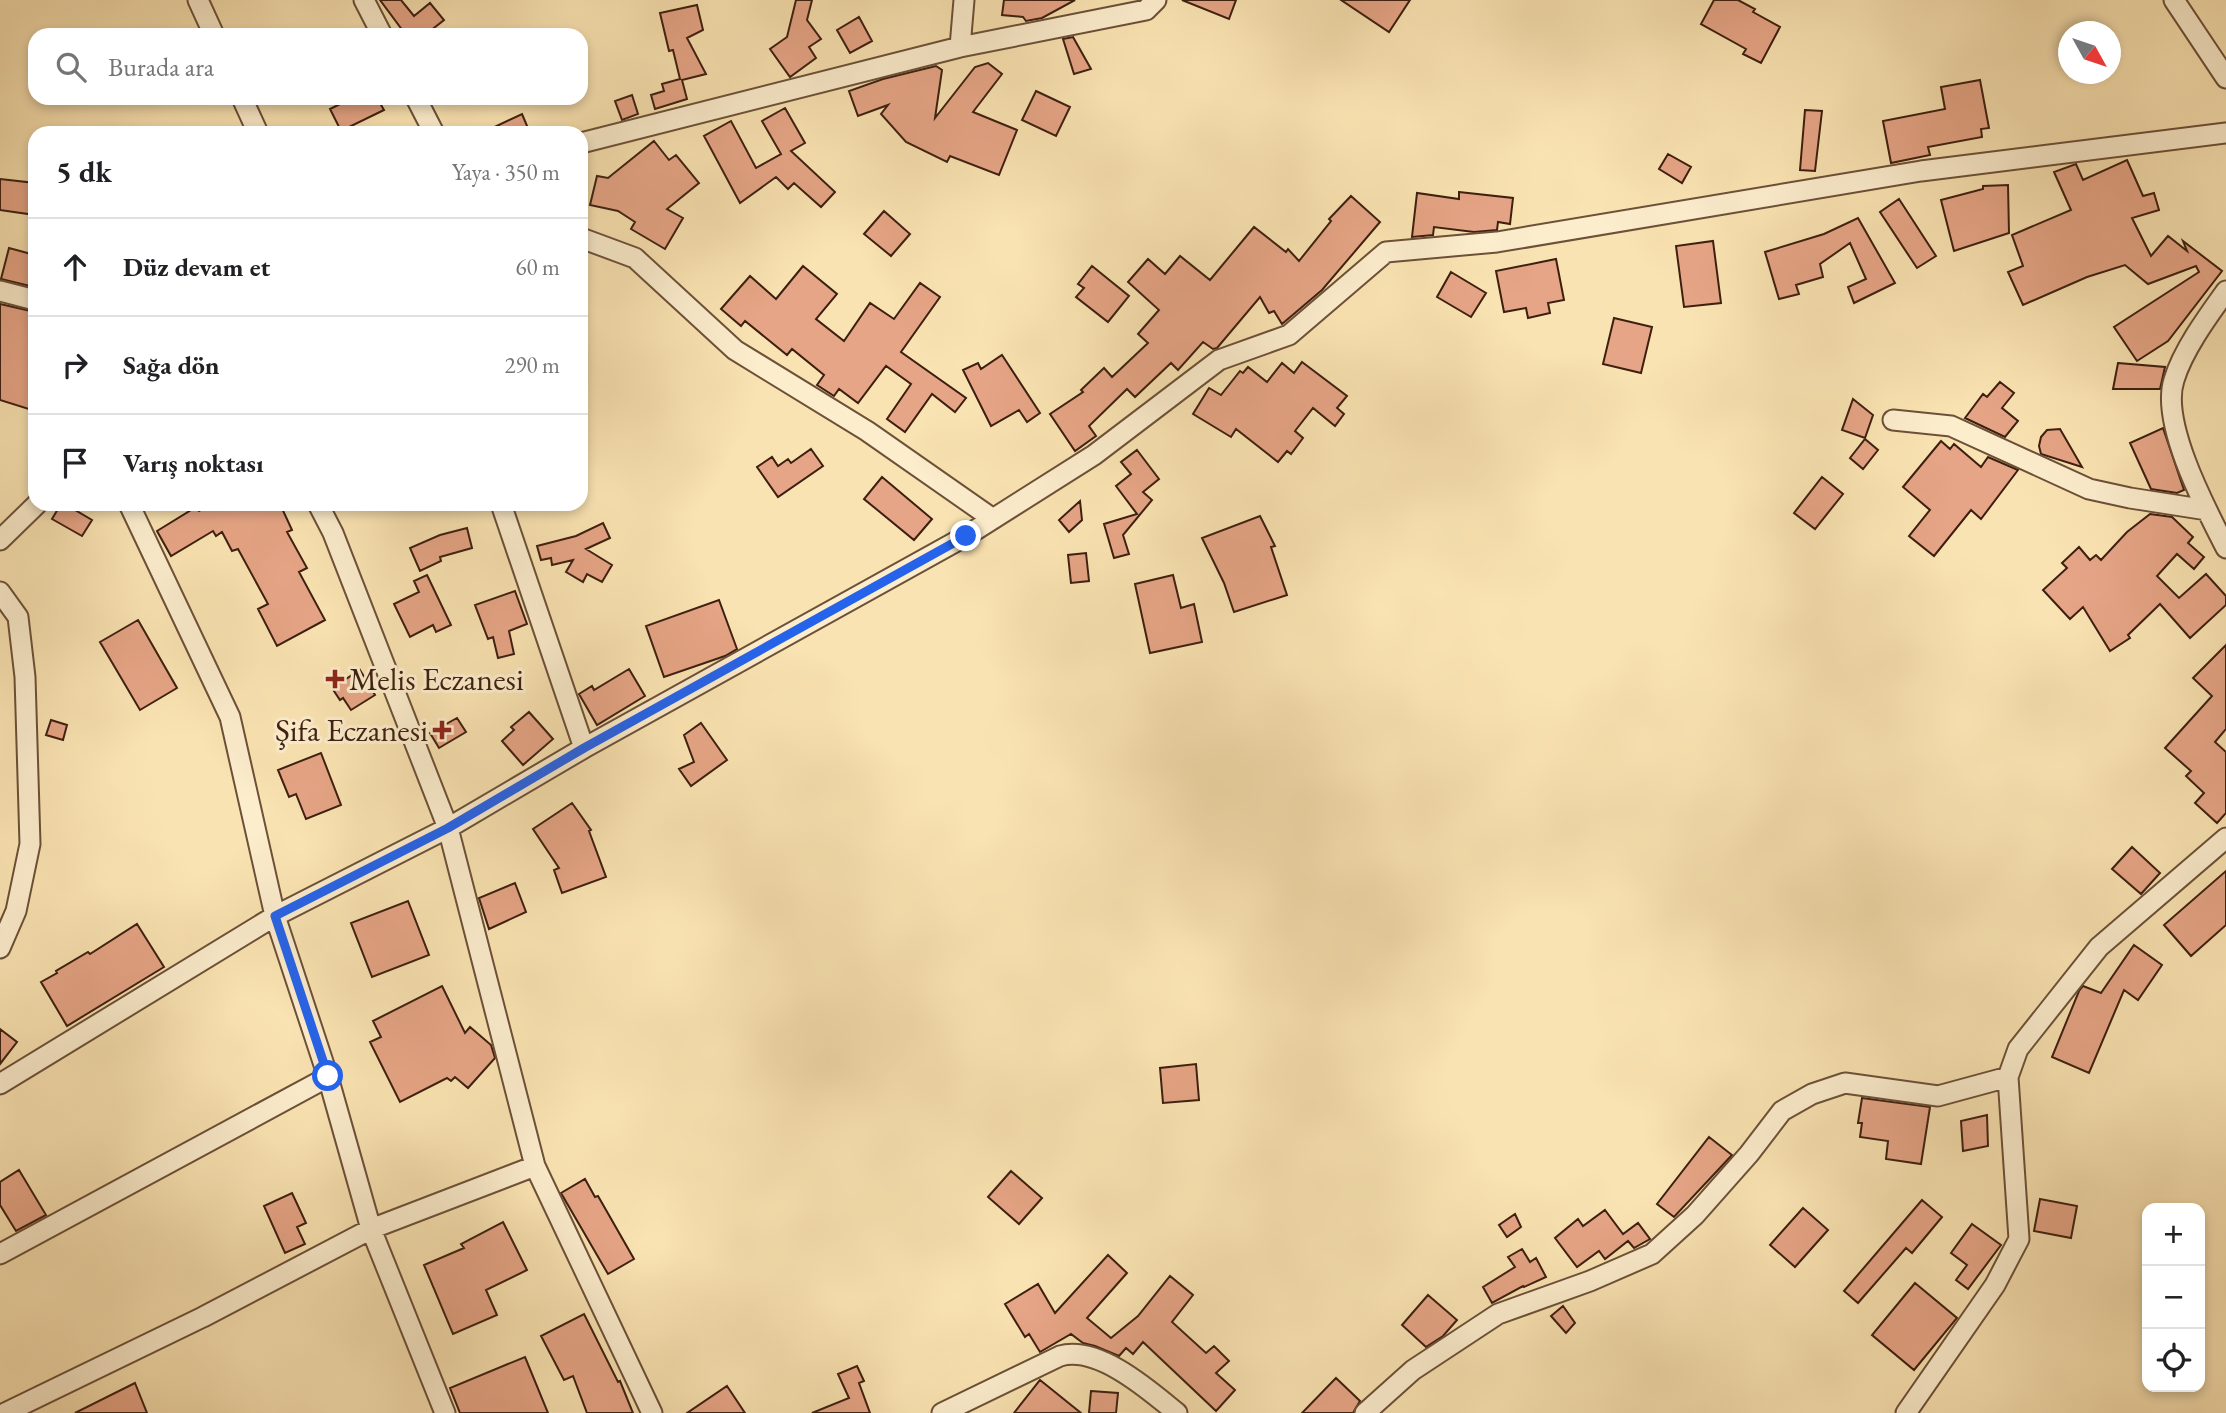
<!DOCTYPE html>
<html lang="tr">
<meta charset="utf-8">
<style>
:root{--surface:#fff;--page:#f6f6f6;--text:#202124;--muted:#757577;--line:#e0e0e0}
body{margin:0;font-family:"EB Garamond",serif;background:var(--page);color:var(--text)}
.controls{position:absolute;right:21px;bottom:21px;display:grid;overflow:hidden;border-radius:14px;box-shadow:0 4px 10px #0003}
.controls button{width:63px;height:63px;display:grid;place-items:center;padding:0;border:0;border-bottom:2px solid var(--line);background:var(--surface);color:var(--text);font:35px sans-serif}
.compass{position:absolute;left:2058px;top:21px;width:63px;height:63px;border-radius:50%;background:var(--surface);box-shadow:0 4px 10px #0003;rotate:130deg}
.stop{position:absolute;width:21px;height:21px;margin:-16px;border:5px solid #2563eb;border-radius:50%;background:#fff}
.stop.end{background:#2563eb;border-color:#fff;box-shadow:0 2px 7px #0008}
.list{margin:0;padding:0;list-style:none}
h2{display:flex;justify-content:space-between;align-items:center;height:91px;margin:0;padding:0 28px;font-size:30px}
h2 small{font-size:23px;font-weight:400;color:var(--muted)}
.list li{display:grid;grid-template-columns:46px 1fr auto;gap:21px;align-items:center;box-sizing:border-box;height:98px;padding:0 28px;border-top:2px solid var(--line)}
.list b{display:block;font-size:26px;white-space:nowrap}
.list em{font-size:23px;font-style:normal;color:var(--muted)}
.icon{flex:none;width:38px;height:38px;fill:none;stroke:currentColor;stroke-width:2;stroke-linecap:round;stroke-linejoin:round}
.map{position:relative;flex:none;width:2226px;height:1413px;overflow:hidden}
.search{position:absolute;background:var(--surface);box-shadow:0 4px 10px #0003;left:28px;top:28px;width:560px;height:77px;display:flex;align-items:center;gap:18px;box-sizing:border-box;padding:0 24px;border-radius:21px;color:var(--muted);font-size:26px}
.panel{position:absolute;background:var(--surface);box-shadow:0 4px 10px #0003;left:28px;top:126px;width:560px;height:385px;border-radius:21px}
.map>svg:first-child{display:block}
</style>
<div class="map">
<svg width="2226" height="1413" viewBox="0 0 2226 1413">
<rect width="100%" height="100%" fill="#fae3b2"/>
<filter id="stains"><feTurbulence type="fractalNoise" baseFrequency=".00286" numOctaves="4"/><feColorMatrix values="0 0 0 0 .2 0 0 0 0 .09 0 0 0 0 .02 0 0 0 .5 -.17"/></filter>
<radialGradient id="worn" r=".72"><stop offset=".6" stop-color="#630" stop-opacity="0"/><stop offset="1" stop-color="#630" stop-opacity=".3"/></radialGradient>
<path fill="#e6a586" stroke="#3d1f10" stroke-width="2" d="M380,0H401L414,16L430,3L444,20L425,35H406Z
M796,0H812L807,20L821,39L809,47L816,58L790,77L770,49L787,37Z
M1004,0H1075L1042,18L1026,21L1023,17L1002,15Z
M1182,0H1236L1229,19Z
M1341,0H1410L1389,32Z
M1714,0H1738L1755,9L1753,12L1780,27L1761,63L1743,54L1746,49L1701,24Z
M697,5L703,30L687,38L706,74L682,80L687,99L655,109L651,95L664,91L662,84L680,79L673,50L669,51L660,13Z
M859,17L872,41L850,53L837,30Z
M1073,37L1091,69L1074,74L1063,39Z
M988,63L1002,74L973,112L1017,130L999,175L950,156L947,162L906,142L881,114L888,105L858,116L849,91L883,79L936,66L942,70L935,118L975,67Z
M1980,80L1989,128L1981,129L1982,137L1928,147L1930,155L1891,163L1883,121L1945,109L1941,87Z
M1036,91L1070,107L1056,136L1022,120Z
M632,95L638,114L622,120L615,101Z
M352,98H377L384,110L341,131L330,109Z
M785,108L805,143L791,151L835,192L821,207L794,183L788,189L776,177L740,203L704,136L731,121L756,168L781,154L762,121Z
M1805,110L1822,111L1815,171L1800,170Z
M522,114L530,133H482Z
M654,141L669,160L676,155L699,183L667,209L683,218L665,249L631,229L635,222L618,211L590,205L597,176L608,178Z
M1668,154L1691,167L1682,183L1659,169Z
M2127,160L2143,196L2154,193L2159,210L2132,218L2151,256L2168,236L2187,251L2183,241L2222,271L2168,341L2137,361L2114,327L2199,272L2196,266L2148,284L2125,265L2087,277L2023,305L2008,272L2023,266L2012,235L2071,210L2054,172L2076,164L2083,180Z
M0,179L35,183V215L0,210Z
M2008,185L2009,233L1954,251L1941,200L1983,189V186Z
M1459,192L1513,198L1510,224L1498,222L1497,230L1474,232L1434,227L1433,235L1412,237L1417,193L1459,199Z
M1351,196L1380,222L1322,290L1282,324L1274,311L1269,313L1260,297L1217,348L1213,349L1203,342L1178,370L1171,363L1135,397L1127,389L1089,426L1096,436L1075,451L1050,414L1083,392L1081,390L1104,368L1112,377L1148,343L1138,334L1159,310L1128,282L1148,259L1165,274L1180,256L1210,280L1254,227L1286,252L1288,249L1299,261L1331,221L1329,219Z
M1899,199L1936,256L1917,268L1880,212Z
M884,211L910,234L891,256L864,234Z
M1858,218L1895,283L1854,303L1848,287L1866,279L1850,243L1820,264L1823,277L1796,285L1799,294L1779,299L1765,252L1824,234Z
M1713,241L1721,303L1684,307L1676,246Z
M9,248L35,255L34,287L1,279Z
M1556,259L1564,300L1548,303L1550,313L1528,318L1526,308L1504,312L1496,271Z
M803,266L837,294L816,319L844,341L870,303L894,319L920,283L940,297L901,352L966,398L955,412L932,394L905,432L887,419L911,384L886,366L858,403L839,389L834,396L817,385L824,375L792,349L787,355L745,321L741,326L721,309L750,276L776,299Z
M1092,266L1129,296L1108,322L1076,297L1084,288L1078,284Z
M1451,272L1486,293L1471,317L1437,297Z
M0,304L35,312V411L0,400Z
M1614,318L1652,327L1641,373L1603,364Z
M1002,355L1040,413L1027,422L1019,410L991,426L963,370L978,363L981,369Z
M1302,362L1347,396L1337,408L1344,414L1335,426L1313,408L1295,431L1303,438L1291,454L1287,451L1278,462L1236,429L1231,437L1193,414L1209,388L1221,395L1240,371L1243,373L1248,367L1267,382L1282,363L1294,373Z
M2118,363L2165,367L2160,389H2113Z
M2000,382L2014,393L2002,408L2018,421L2005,437L1965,418L1983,394L1987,397Z
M1853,399L1873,415L1865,438L1842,430Z
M2163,428L2184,490L2177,493L2151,489L2130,443Z
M2060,429L2082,467L2041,454L2039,446L2041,437L2047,430Z
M1865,439L1878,450L1863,469L1850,458Z
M1941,441L1950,449L1954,444L1981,467L1988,457L2018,470L1981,519L1971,510L1934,556L1909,536L1930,510L1903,487Z
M811,449L823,466L778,497L757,467L772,457L778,466L788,459L791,463Z
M1137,450L1159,479L1143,492L1152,500L1123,535L1129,554L1114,558L1104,524L1137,514L1116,486L1131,474L1121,462Z
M882,477L932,519L914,540L864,499Z
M1822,477L1843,494L1815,529L1794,513Z
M1080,501L1082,520L1069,532L1059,520Z
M61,504H65L92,520L82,536L52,519Z
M211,504H280L292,530L287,532L307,568L299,572L325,620L277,646L258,609L268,604L238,549L232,551L222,532L216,536L213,531L171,556L157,531L196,507L199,511Z
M2150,514L2172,517L2193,537L2188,543L2204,557L2194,569L2177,554L2157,576L2179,598L2206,574L2226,596V605L2190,638L2160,604L2128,635L2130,638L2110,651L2083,607L2070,619L2043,590L2067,568L2062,563L2079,547L2090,560L2096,555L2101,560L2127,532Z
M1260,516L1275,546L1271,547L1287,595L1234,612L1224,583L1202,538Z
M603,523L610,538L586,549L612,565L602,582L587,574L583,582L566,572L573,560L552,565L551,558L541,560L537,546L576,536Z
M467,528L472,548L440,557L441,561L420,571L410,548L440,535Z
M1086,553L1089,581L1071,583L1068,555Z
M427,575L451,625L436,632L433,625L410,637L394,604L419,592L414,581Z
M1173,575L1181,608L1194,604L1202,642L1150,653L1135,584Z
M515,591L527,624L509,631L514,654L498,658L493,637L488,639L475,605Z
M719,600L737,649L725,656L664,677L646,626Z
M138,620L177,688L140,710L100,642Z
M2226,645V729L2215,742L2226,752V813L2217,823L2195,803L2204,793L2186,776L2191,771L2165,748L2212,696L2193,678Z
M629,669L645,696L597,725L579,694L592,686L594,690Z
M360,670L375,695L351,710L343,698L340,700L332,688Z
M529,712L553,739L523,765L502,741L514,730L511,727Z
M457,718L466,732L439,748L430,733Z
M51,720L67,725L63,740L46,735Z
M701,723L727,760L691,786L679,769L694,762L684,735Z
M321,753L341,805L306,819L296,794L289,797L278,770Z
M572,803L591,830L589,831L606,877L562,893L554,870L559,868L533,829Z
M2132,847L2160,873L2141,894L2112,869Z
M2226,871V925L2191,956L2164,925Z
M515,883L526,912L489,929L479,898Z
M408,901L429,955L372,977L351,923Z
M137,924L164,967L67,1026L41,982L57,973L56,971L88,952L90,954Z
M2134,945L2162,965L2138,1000L2124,990L2089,1073L2052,1057L2079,991L2083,986L2101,993Z
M442,986L465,1033L470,1027L491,1045L495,1058L468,1088L455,1077L451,1081L447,1078L400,1102L370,1042L381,1037L373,1021Z
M0,1029L17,1042L0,1064Z
M1196,1064L1199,1100L1163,1103L1160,1068Z
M1862,1098L1930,1107L1921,1164L1886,1159L1888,1141L1860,1137L1862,1123H1858Z
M1987,1115L1988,1146L1963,1151L1961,1121Z
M1709,1137L1732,1155L1674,1217L1657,1204Z
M19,1170L46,1215L16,1231L0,1205V1182Z
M1011,1171L1042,1198L1019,1224L988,1197Z
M585,1179L595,1197L598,1196L634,1259L608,1274L561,1193Z
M292,1193L306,1223L297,1227L305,1244L285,1253L264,1206Z
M2040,1199L2077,1206L2071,1238L2034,1231Z
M1922,1200L1942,1217L1912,1253L1906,1248L1858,1303L1844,1291Z
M1803,1208L1828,1230L1795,1267L1770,1245Z
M1605,1210L1623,1234L1638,1223L1650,1239L1634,1248L1628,1241L1605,1259L1599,1251L1577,1267L1555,1238L1578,1219L1583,1226Z
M1515,1214L1521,1227L1507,1237L1499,1225Z
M503,1222L527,1270L486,1290L497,1315L453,1334L424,1265L464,1248L461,1244Z
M1972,1224L2001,1245L1968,1289L1956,1280L1967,1265L1951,1253Z
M1522,1249L1530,1262L1536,1258L1546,1277L1524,1287L1523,1286L1492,1303L1483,1287L1515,1267L1508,1257Z
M1108,1255L1127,1273L1087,1318L1111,1338L1138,1316L1170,1276L1193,1295L1172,1322L1206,1353L1214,1346L1229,1361L1216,1373L1235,1390L1216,1411L1143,1342L1133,1354L1126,1348L1119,1356L1095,1346L1083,1343L1071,1334L1040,1352L1029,1334L1025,1337L1005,1304L1038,1284L1055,1313Z
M1915,1283L1957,1318L1914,1370L1872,1335Z
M1428,1295L1457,1320L1443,1336L1426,1347L1402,1325Z
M1563,1306L1575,1323L1566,1333L1551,1316Z
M584,1314L618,1382L620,1381L633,1413H587L573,1376L564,1380L541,1336Z
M525,1357L548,1413H460L450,1388Z
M857,1366L864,1381L859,1383L870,1413H812L849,1398L838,1374Z
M1336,1378L1360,1401L1353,1413H1302Z
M1040,1380L1081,1413H1014Z
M135,1383L147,1413H75Z
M727,1386L745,1413H687Z
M1091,1391L1118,1393L1116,1413H1089Z"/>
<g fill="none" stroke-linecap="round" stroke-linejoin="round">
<g stroke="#6c5038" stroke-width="23">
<path id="minor" d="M198,0L214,35
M364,0L382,35
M2174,0L2226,78
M960,47L964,0
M242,98L258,133
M416,98L434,133
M581,143L960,47L1146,10L1156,0
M581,238L635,258L735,350L867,431L993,519
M0,291L35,300
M2226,291C2208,316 2183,350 2174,380C2160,423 2206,509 2226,548
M1893,420L1951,426L2089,489L2130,498L2207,510
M318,504L333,533L448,828L535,1166L652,1413
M501,504L584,748
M0,540L37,504
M0,592L18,617L25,677L30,844L16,911L0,948
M0,1084L275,916L448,828L584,748L966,536L1094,455L1219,360L1289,335L1386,252L1497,242L1921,171L2226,133
M0,1254L328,1077
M5,1413L203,1317L371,1229L328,1077L275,916L230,717L129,504
M445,1413L371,1229L535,1166
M942,1413L1060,1356C1098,1345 1149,1390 1177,1413
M1365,1413L1413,1370L1498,1314L1590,1281L1652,1254L1695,1215L1749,1154L1782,1111L1812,1094L1845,1083L1938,1096L2008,1077
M1906,1413L1995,1285L2019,1239L2008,1077L2018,1049L2099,947L2226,838"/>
</g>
<use href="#minor" stroke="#fcedcd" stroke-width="19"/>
</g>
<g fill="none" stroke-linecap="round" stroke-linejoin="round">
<path stroke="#2563eb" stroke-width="9" d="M328,1076L275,916L448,828L584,748L966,536"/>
</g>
<g fill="#8f2418" stroke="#fcedcd" stroke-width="2.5">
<path d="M331.5 668.5h7v7h7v7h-7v7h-7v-7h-7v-7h7z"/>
<path d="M438.5 719.5h7v7h7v7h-7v7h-7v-7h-7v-7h7z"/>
</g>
<g text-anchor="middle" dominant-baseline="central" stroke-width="6" stroke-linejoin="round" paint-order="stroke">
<g font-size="32" fill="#3d1f10" stroke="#fcedcd" text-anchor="start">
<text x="349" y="679">Melis Eczanesi</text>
<text x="428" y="730" text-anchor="end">Şifa Eczanesi</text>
</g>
</g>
<rect width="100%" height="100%" filter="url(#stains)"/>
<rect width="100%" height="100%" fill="url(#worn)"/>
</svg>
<div class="controls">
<button>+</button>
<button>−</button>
<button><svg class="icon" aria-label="locate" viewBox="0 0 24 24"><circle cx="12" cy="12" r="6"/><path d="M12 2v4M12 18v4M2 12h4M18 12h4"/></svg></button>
</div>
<svg class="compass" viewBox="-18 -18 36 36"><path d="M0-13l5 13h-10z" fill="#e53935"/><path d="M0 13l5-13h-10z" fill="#757577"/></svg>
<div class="stop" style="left:328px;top:1076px"></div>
<div class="stop end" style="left:966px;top:536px"></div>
<div class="search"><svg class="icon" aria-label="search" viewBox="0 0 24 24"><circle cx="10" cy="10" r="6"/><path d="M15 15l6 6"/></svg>Burada ara</div>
<section class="panel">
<h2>5 dk<small>Yaya · 350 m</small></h2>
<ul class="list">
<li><svg class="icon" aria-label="ahead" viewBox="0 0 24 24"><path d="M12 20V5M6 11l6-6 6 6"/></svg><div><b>Düz devam et</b></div><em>60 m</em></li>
<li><svg class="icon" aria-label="right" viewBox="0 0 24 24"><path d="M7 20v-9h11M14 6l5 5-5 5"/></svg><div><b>Sağa dön</b></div><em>290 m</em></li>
<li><svg class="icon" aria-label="arrive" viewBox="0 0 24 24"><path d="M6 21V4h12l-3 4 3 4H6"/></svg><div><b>Varış noktası</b></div></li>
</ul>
</section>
</div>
